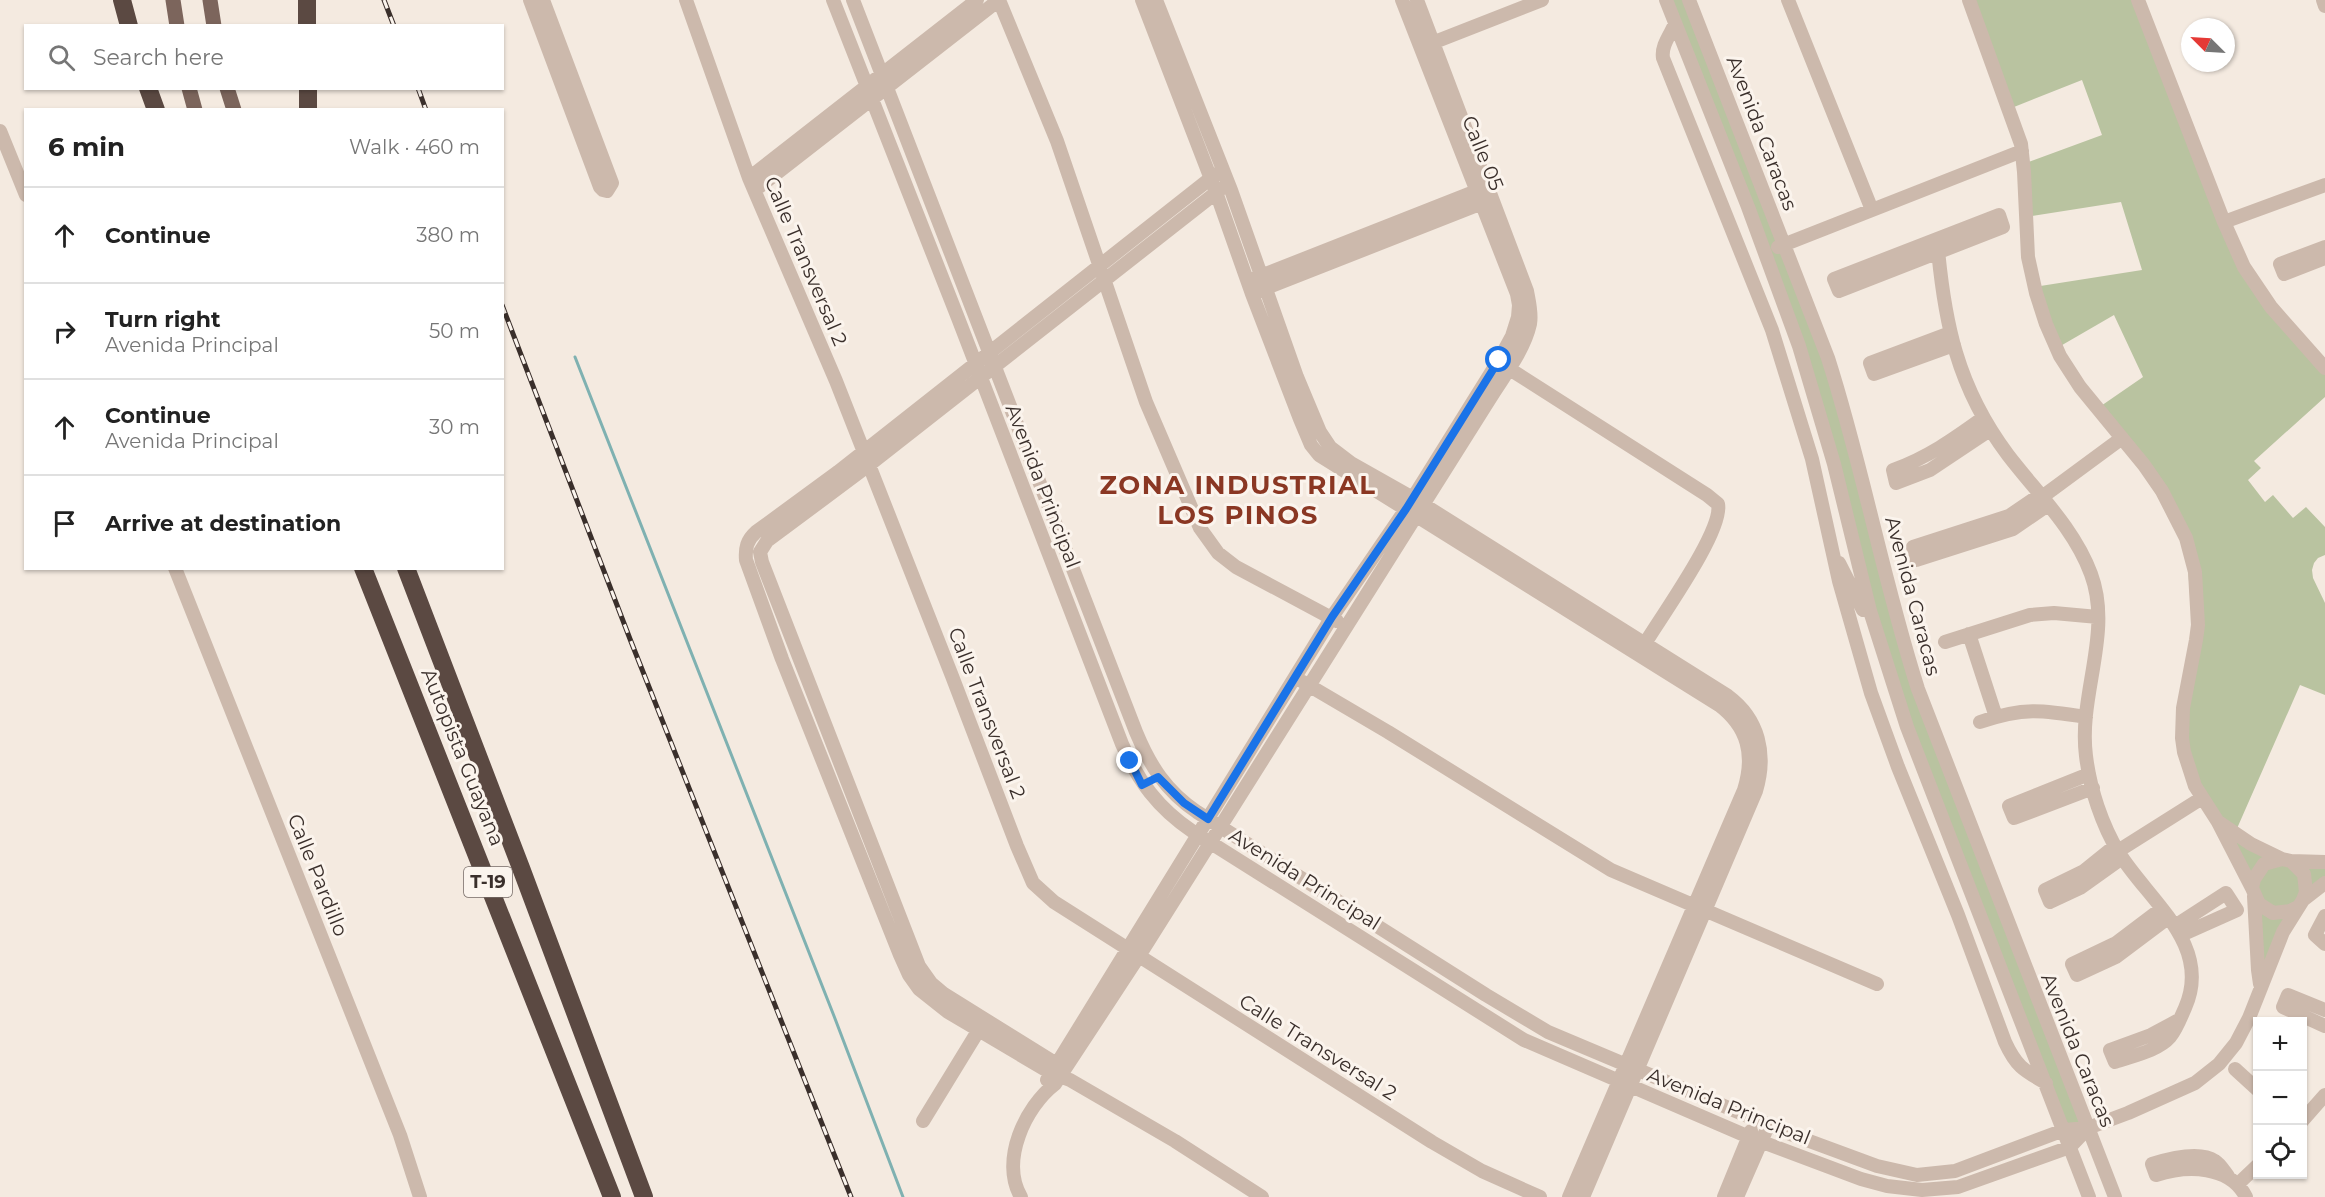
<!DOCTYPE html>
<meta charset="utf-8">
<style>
:root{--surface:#fff;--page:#f6f6f6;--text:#222;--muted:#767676;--line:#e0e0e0}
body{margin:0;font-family:Montserrat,sans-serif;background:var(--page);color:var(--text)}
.controls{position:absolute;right:18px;bottom:18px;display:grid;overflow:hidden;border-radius:0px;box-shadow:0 2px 4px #0004}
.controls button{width:54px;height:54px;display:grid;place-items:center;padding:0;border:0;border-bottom:2px solid var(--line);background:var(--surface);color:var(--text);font:30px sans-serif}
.compass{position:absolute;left:2181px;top:18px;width:54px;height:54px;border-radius:50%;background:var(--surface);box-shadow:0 2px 4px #0004;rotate:294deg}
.stop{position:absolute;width:18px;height:18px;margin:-14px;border:4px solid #1a73e8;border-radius:50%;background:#fff}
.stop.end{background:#1a73e8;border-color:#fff;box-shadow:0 2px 6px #0008}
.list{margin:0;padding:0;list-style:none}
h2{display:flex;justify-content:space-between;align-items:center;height:78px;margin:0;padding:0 24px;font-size:26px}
h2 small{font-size:20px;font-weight:400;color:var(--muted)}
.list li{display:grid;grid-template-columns:39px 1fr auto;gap:18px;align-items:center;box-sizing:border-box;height:96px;padding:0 24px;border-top:2px solid var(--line)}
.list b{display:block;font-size:22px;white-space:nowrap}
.list p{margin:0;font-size:20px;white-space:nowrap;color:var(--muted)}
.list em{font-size:20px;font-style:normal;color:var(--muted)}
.icon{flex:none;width:33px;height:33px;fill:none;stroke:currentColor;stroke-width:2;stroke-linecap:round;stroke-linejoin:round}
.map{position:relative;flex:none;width:2325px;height:1197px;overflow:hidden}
.search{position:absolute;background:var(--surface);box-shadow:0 2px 4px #0004;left:24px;top:24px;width:480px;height:66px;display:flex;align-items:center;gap:15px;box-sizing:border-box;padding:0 21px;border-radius:0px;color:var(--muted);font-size:22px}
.panel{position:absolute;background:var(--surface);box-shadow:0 2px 4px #0004;left:24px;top:108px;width:480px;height:462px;border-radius:0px}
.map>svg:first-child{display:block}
</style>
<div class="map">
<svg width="2325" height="1197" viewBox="0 0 2325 1197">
<rect width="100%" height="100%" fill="#f4eae0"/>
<path fill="#b9c3a0" d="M1665,0H1689L1828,358L1892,603L2088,1128L2063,1131L1907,727L1822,420Z
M1969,0H2138L2244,267L2325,368V397L2254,461L2261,468L2248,480L2265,502L2273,495L2293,518L2306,507L2325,527V555L2318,558L2314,563L2312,570L2313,578L2325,603V695L2300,685L2235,833L2265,852L2325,862V883L2303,900L2261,986L2254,896L2184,752L2194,655L2186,538L2098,408L2143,377L2114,315L2057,348L2034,287L2142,270L2121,202L2025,217L2023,164L2102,135L2082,80L2009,109Z"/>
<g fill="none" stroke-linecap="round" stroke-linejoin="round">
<path stroke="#7fb1b1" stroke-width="3" d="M575,357L834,1016L903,1197"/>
<path stroke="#ccb9ac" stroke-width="14" d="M530,0L600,187L603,190L607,191L612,183L543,0
M686,0L749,178L836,381L952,676L1017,846L1033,883L1054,902L1432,1142L1482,1171L1540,1197
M833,0L958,318L1122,744C1138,781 1158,808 1192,831L1524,1040L1749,1137L1861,1179L1887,1186L1922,1190L1958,1187L2070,1147L2088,1128
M853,0L1136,732C1150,766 1166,791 1197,812L1486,995L1548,1032L1793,1135L1877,1166L1917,1175L1955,1171L2064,1130L2088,1128L2128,1113L2195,1083L2219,1064L2236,1043L2249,1018L2283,932L2303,900L2306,892L2304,874L2291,861L2282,859L2264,864L2254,879L2252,888L2259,904L2273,913L2290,911L2298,907
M999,0L1057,141L1146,402L1200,528L1218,553L1236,567L1337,621
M1142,0L1216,192L1252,294L1300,419L1311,445L1319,455L1719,705C1748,727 1755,755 1744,790L1569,1197
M1156,0L1231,190L1297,377L1320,432L1330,447L1351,463L1413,498L1728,696C1759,719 1767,754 1756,791L1583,1197
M1666,0L1748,207L1799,346L1834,464L1870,611L1907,727L2089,1197
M1689,0L1828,358C1863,467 1883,580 1918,689L2115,1197
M1788,0L1872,210
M1969,0L2021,144L2024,172L2028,257L2036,293L2046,324L2060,356L2080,387L2144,465L2162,491L2186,538L2195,572L2198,625L2196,640L2183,708L2182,738L2184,752L2195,786L2218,822L2252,888
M2138,0L2224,222L2244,267L2271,307L2325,368
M2323,0L2325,6
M1675,24C1670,35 1661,46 1663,58L1772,330L1812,459L1839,581L1871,693L1898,767L1958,915L2005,1042C2016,1066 2023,1070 2046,1083
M1427,45L1542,0
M0,131L26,195
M1216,174L838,472L756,532C747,540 745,548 746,560L782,659L900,955L909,975L919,989L948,1012L1051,1073L1070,1080L1175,1141L1262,1197
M749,178L977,0
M755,190L999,0
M1999,215L2003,227L1839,291L1834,279Z
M2224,222L2325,185
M1937,239C1944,322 1957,387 2008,455C2037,493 2074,528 2091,574C2113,633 2078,695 2086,756C2090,789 2102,825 2119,853C2149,901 2213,945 2185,1008C2181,1017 2176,1030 2170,1037C2158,1051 2132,1056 2115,1062L2110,1050L2151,1035L2177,1021
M1778,247L2022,151
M2325,247L2280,264L2284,274L2325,258
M1253,279L1484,188
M1256,292L1490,200
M1950,333L1870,363L1874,374L1954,345
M1508,368L1707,495L1718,504C1724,531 1657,622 1641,650
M1983,418C1954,439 1927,458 1893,470L1896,483L1930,470L1990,430
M2040,495L2009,516L1913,547L1916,560L2013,529L2048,505
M2042,497L2122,438
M1839,563L1863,610
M175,568L400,1135L420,1197
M1969,634L1996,717
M1945,642L2030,615L2054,613L2098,617
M1303,682L1388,732L1611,870L1877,984
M1980,722C2023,707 2042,710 2086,717
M2089,774L2009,806L2014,818L2093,788
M2220,823L2251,844L2282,859
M2115,846L2084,871L2045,890L2050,902L2080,888L2122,858
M2118,851L2202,798
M2291,861L2325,862
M2254,896L2258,970L2260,984
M2303,900L2325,883
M2161,909L2116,943L2072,964L2077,975L2116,957L2168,918
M2325,916L2315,935L2325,944
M2175,926L2226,893L2237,910L2181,935
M2325,1010L2288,995L2283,1007L2325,1026
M1063,1068L944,994L931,983L919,966L762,562L760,552L767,541L869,465L1222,188
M2235,1069L2258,1090
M1047,1080L1332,617L1406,509L1499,360L1512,336L1518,317L1519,305L1517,294L1402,0
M923,1121L983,1023
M2302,1121L2325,1095
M2228,1176C2224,1171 2220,1164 2215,1161C2200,1151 2168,1159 2152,1164L2156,1175C2187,1165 2230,1165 2246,1197
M2238,1184L2258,1165
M1021,1197C1000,1161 1025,1107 1055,1084L1139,956L1489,400C1503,377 1524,351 1530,324C1532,313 1529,302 1527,291L1417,0
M1724,1197L1751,1131
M1737,1197L1765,1133"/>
<path stroke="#7c655c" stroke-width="15" d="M173,0L177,26
M210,0L214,26
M189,88L195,110
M227,88L234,110"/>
<path stroke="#5b4942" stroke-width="18" d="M122,0L129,26
M307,0V26
M148,88L156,110
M308,88V110
M363,568L612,1197
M406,568L521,868L644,1197"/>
<g stroke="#3a2f2b" stroke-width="5">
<path id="rail" d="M384,0L394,26
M418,88L426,110
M502,305L630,639L851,1197"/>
</g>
<use href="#rail" stroke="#fbf4ed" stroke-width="3" stroke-dasharray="9" stroke-linecap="butt"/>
</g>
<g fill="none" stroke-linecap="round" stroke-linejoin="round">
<path stroke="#1a73e8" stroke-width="8" d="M1130,761L1142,785L1158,777L1184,803L1208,819L1332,617L1406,509L1499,360"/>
</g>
<g text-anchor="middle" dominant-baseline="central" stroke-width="6" stroke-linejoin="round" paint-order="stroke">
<rect fill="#fbf4ed" stroke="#746a65" stroke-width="1.5" x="464" y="867" width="48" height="30" rx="4.5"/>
<g font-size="18" font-weight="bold" fill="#3a2f2b">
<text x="488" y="882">T-19</text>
</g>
<g font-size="20" fill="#3a2f2b" stroke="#fbf4ed">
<text transform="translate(1762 133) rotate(69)">Avenida Caracas</text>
<text transform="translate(1483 153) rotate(68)">Calle 05</text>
<text transform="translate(806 261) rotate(67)">Calle Transversal 2</text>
<text transform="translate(1043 486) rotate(69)">Avenida Principal</text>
<text transform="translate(1913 596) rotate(75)">Avenida Caracas</text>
<text transform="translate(987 713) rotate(69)">Calle Transversal 2</text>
<text transform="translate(463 757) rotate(68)">Autopista Guayana</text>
<text transform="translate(318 875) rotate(68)">Calle Pardillo</text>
<text transform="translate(1305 879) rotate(32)">Avenida Principal</text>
<text transform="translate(1318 1047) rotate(32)">Calle Transversal 2</text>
<text transform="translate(2078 1050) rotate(68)">Avenida Caracas</text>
<text transform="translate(1729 1106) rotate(22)">Avenida Principal</text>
</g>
<g font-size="26" font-weight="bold" letter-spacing="1.5" fill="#8a3723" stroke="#fbf4ed">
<text x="1238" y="485">ZONA INDUSTRIAL<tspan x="1238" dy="30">LOS PINOS</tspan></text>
</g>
</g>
</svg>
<div class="controls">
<button>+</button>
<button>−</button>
<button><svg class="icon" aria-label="locate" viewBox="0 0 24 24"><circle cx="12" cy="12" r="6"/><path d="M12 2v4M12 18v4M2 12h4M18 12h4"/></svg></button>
</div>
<svg class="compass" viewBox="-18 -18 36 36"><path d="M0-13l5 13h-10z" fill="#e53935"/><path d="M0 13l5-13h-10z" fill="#767676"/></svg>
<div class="stop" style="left:1499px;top:360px"></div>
<div class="stop end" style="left:1130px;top:761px"></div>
<div class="search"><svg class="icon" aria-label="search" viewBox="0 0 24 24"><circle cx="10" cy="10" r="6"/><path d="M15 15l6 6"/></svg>Search here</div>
<section class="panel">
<h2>6 min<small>Walk · 460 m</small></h2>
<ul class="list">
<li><svg class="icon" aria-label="ahead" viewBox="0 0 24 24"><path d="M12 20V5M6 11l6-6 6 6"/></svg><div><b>Continue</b></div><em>380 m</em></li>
<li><svg class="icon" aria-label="right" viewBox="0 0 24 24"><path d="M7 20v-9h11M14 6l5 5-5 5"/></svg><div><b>Turn right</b><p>Avenida Principal</p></div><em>50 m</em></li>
<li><svg class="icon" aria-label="ahead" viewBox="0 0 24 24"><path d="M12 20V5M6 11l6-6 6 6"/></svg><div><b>Continue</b><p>Avenida Principal</p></div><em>30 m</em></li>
<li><svg class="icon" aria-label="arrive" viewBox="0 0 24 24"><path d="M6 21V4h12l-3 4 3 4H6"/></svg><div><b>Arrive at destination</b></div></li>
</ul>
</section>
</div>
